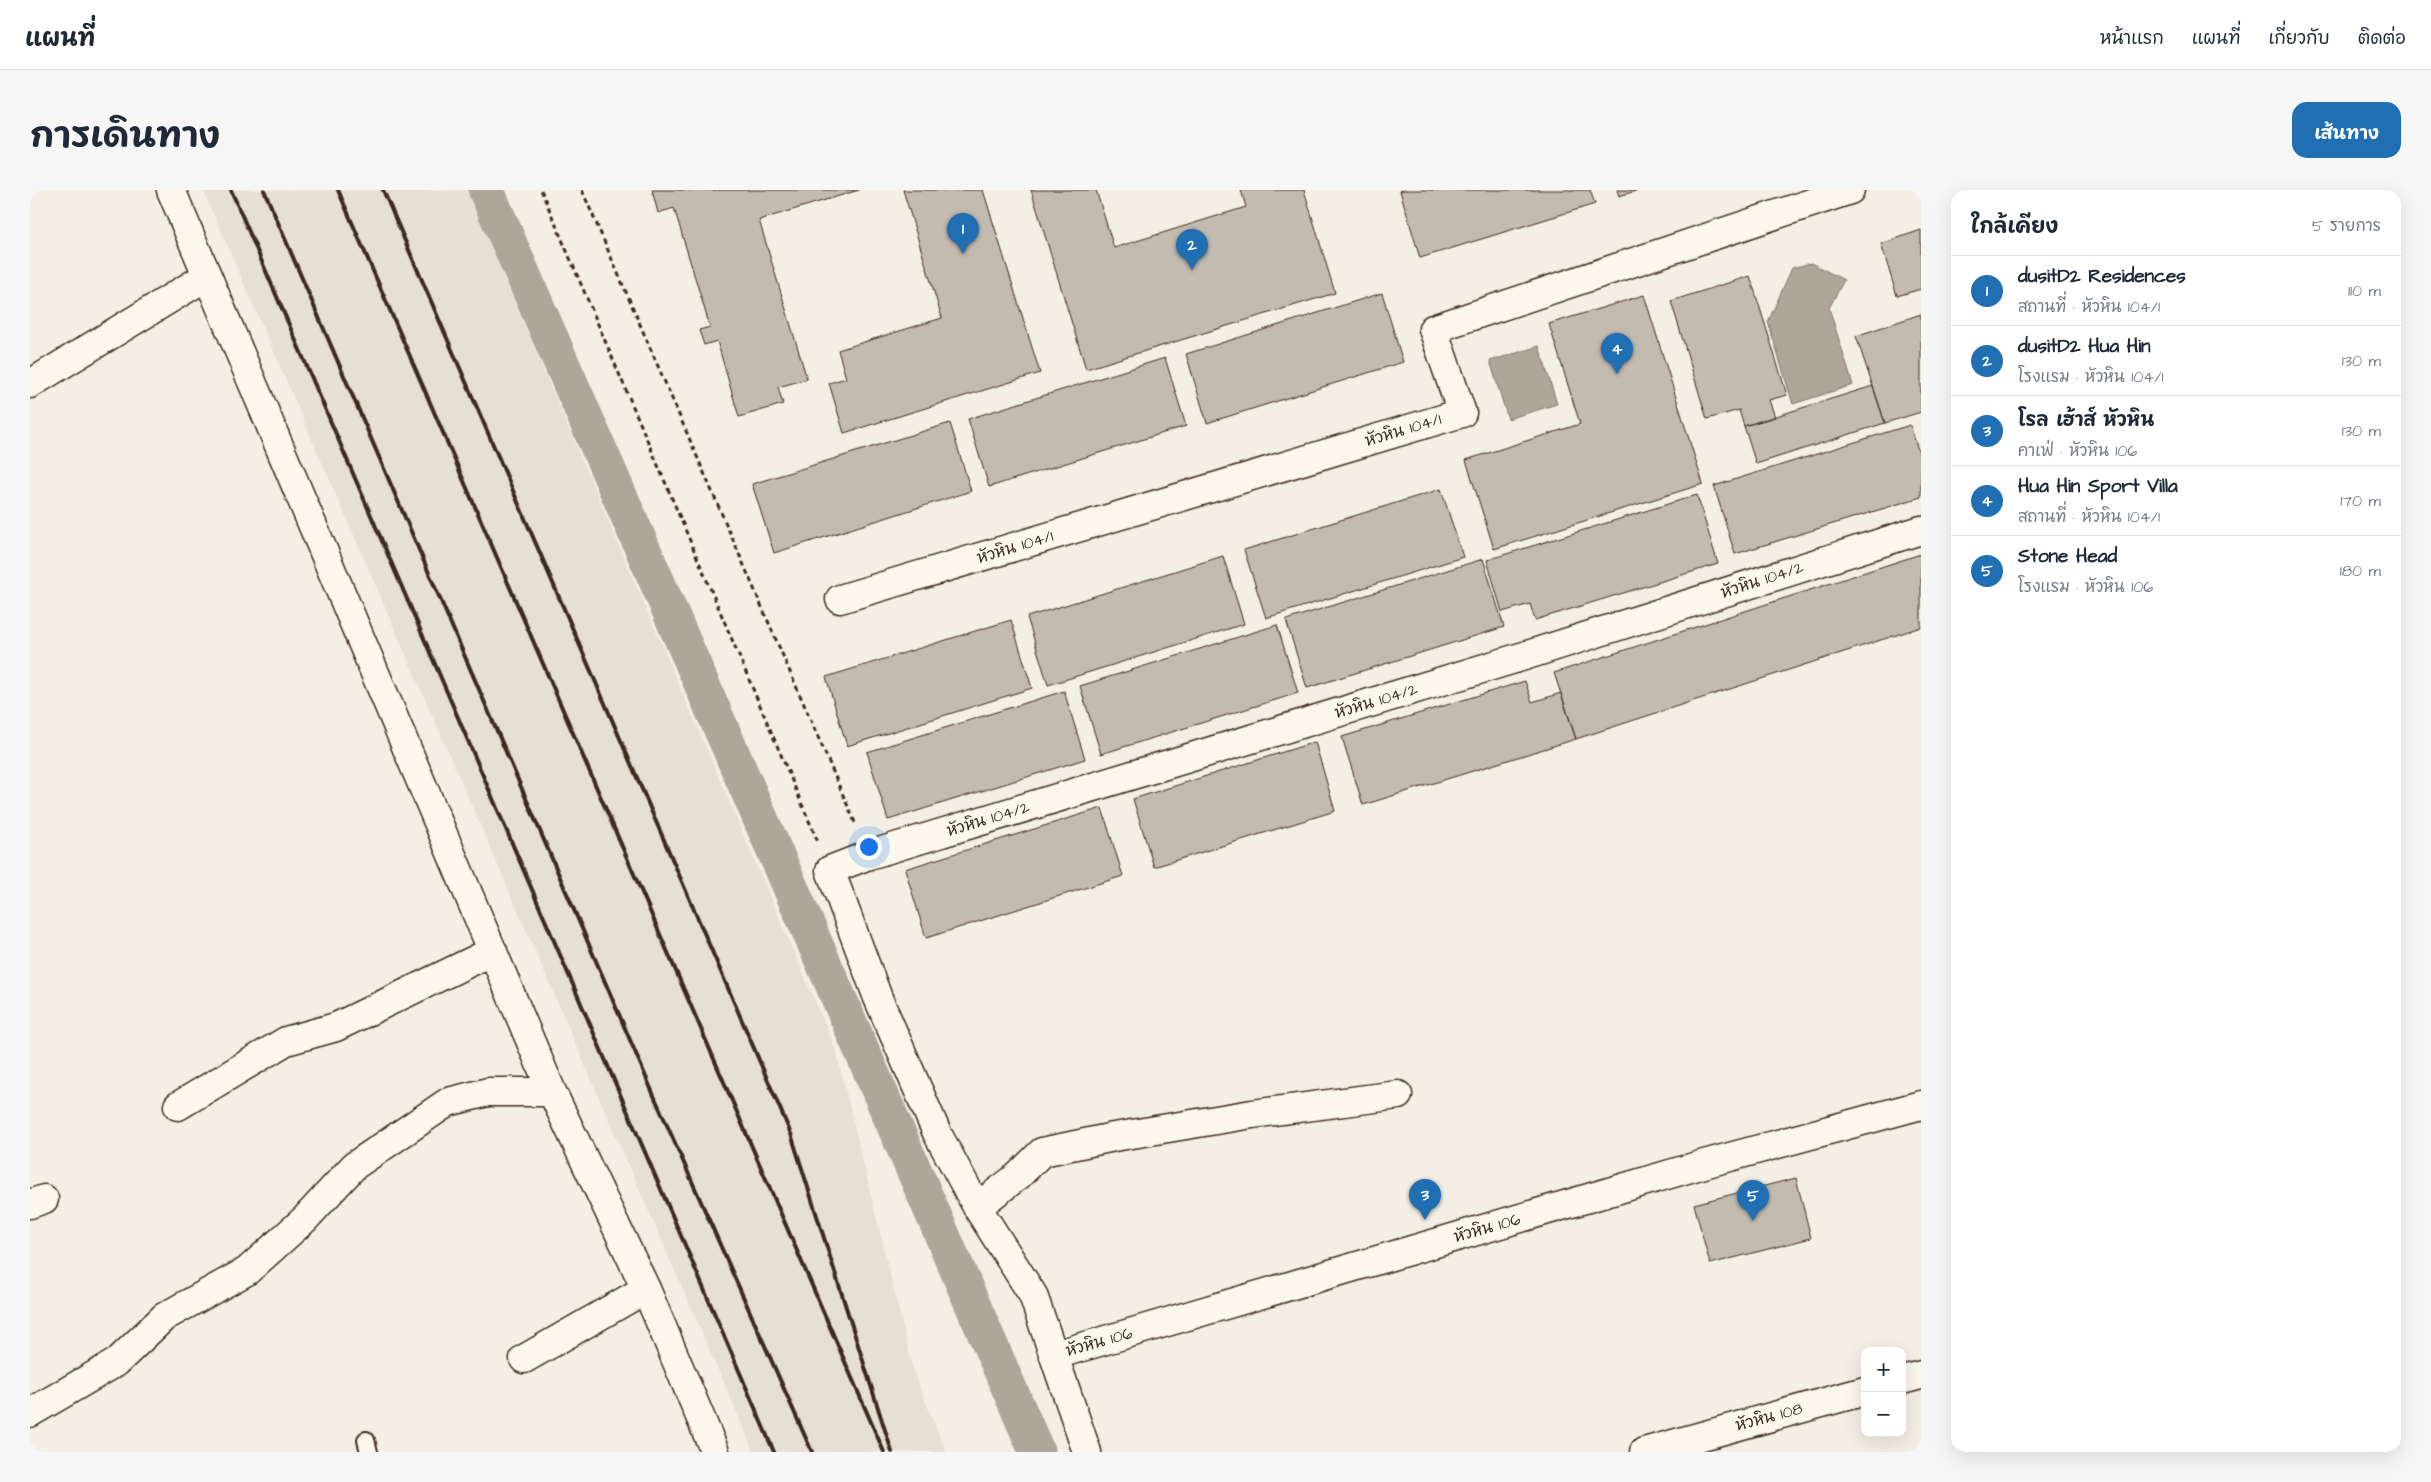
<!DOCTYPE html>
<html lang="th">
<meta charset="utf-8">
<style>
:root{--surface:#fff;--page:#f6f6f7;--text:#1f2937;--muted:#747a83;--line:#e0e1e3;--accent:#1f6fb2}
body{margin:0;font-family:"Architects Daughter","Playpen Sans Thai",sans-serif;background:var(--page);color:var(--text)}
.controls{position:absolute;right:15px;bottom:15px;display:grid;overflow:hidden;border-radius:10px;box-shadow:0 5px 20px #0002}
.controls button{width:45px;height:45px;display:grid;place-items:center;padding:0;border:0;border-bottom:1px solid var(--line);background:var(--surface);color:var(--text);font:25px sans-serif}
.you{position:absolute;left:838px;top:656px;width:18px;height:18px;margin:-12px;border:4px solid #fff;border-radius:50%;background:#1a73e8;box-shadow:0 0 0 8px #1a73e833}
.badge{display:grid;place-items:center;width:32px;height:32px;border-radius:50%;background:var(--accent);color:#fff;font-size:16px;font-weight:700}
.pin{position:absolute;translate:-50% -41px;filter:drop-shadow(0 1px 2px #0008)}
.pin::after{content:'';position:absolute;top:26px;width:18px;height:15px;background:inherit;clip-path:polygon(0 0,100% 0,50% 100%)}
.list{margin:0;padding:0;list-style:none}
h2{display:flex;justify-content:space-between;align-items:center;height:65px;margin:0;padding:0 20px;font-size:21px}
h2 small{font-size:16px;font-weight:400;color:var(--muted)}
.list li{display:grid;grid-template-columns:32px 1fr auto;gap:15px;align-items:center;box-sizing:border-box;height:70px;padding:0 20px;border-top:1px solid var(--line)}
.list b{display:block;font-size:19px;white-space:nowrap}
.list p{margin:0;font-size:16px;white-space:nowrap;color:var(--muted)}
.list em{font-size:16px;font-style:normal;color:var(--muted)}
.map{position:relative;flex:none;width:1891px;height:1262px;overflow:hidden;border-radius:15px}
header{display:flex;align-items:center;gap:30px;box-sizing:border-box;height:70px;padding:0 25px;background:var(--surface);border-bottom:1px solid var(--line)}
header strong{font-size:24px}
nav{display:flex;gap:28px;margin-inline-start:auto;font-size:18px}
.intro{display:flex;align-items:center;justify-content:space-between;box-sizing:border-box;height:120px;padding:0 30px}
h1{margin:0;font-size:35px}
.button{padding:12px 22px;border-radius:15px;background:var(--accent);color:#fff;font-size:18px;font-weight:700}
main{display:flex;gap:30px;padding:0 30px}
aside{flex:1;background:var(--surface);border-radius:15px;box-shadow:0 5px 20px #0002}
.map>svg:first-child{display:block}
</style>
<header>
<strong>แผนที่</strong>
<nav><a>หน้าแรก</a><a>แผนที่</a><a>เกี่ยวกับ</a><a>ติดต่อ</a></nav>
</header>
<div class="intro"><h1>การเดินทาง</h1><a class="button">เส้นทาง</a></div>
<main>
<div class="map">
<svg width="1891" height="1262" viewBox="0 0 1891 1262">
<rect width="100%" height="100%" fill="#f3efe4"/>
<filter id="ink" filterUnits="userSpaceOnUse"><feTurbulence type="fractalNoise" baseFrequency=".02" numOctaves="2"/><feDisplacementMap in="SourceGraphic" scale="10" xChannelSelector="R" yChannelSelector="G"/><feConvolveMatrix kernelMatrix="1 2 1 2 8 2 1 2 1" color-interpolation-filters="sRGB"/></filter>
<g filter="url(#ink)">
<path fill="#e5dfd4" d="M173,0H436L806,860L883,1180L916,1262H724Z"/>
<path fill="#afa69a" stroke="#817468" d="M1781,73L1814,90L1799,118L1823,195L1763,214L1738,132L1762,78Z
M1509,156L1527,214L1478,229L1460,171Z"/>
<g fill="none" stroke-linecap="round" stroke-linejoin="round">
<path stroke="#afa69a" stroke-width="36" d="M456,0L1007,1262"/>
</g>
<path fill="#c3bbb0" stroke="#3b2a1e" d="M622,0H829L729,30L777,189L748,197L753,214L709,227L687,151L674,155L669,140L680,137L644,18L628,23Z
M873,0H953L1010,183L814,243L799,193L816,188L808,160L912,128Z
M1001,0H1066L1084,58L1216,17L1211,0H1274L1305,103L1056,179Z
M1373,0H1560L1565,14L1390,68L1370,1Z
M1587,0H1609L1589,6Z
M1891,40V99L1867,106L1851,54Z
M1720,86L1757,205L1739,210L1745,227L1714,236L1709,220L1677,229L1641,111Z
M1352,103L1373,172L1177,233L1156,164Z
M1614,105L1673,294L1464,359L1436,270L1550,234L1519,134Z
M1891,124V222L1855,233L1826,146Z
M1135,168L1156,236L959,297L938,229Z
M1843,196L1855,233L1726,274L1714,236Z
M920,233L941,301L744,363L722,294Z
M1880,235L1891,269V307L1705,364L1684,296Z
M1411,299L1433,367L1236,428L1214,360Z
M1667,305L1688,374L1505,430L1500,414L1472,422L1457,370Z
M1891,364V437L1546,549L1524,483Z
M1193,366L1214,434L1018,495L997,427Z
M1453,369L1474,437L1277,498L1256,430Z
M981,430L1002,498L817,556L796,487Z
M1247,435L1268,503L1071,564L1050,496Z
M1495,491L1502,512L1531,503L1546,549L1333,615L1312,547Z
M1034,501L1055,569L858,630L837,562Z
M1285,552L1305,621L1124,677L1103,609Z
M1072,618L1093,686L896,748L875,679Z
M1766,988L1781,1048L1680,1074L1664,1014Z"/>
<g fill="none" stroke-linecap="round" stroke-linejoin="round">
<g stroke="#3b2a1e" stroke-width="20">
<path id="lane" d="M336,1250L339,1262"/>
</g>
<g stroke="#3b2a1e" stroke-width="31">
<path id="street" d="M141,0L522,902L616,1099L685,1262
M0,194L177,86
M810,409L1432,223L1403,139L1820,0
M148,916L256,851L306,837L463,761
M0,1014L14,1009
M947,1017L988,986L1012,962L1084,947L1222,924L1368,905
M1025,1165L1674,974L1891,915
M494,1169L616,1099
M1872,1190L1891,1185
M0,1223L87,1172L134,1127L217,1081L275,1029L324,976L418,912L458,902H522
M1057,1262L1003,1105L947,1017L907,943L848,808L800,680L839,665L1491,467L1891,340
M1614,1262L1835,1201"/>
</g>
<path stroke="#3b2a1e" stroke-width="3" stroke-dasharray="5 4" stroke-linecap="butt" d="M511,0L788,652
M552,0L826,635"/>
<use href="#lane" stroke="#fbf7ec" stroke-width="16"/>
<use href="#street" stroke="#fbf7ec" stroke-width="28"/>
<path stroke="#3b2a1e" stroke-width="4" d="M201,0L744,1262
M234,0L625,908L782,1262
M308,0L854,1262
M353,0L761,944L862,1262"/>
</g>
</g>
<g text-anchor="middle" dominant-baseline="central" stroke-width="4.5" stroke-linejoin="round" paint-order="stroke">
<g font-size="16" fill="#3b2a1e" stroke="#fbf7ec">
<text transform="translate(1373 240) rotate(-17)">หัวหิน 104/1</text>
<text transform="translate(985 357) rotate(-17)">หัวหิน 104/1</text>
<text transform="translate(1732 390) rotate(-18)">หัวหิน 104/2</text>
<text transform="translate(1346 511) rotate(-17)">หัวหิน 104/2</text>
<text transform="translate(958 629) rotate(-17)">หัวหิน 104/2</text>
<text transform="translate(1457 1038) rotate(-16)">หัวหิน 106</text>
<text transform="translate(1069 1152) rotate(-16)">หัวหิน 106</text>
<text transform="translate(1739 1227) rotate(-15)">หัวหิน 108</text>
</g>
</g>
</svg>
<div class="controls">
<button>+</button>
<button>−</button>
</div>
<div class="you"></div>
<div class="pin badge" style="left:933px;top:64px">1</div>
<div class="pin badge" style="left:1162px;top:80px">2</div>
<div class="pin badge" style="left:1395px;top:1030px">3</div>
<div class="pin badge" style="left:1587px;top:184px">4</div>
<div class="pin badge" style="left:1723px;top:1031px">5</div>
</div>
<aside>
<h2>ใกล้เคียง<small>5 รายการ</small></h2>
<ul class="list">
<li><span class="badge">1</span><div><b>dusitD2 Residences</b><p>สถานที่ · หัวหิน 104/1</p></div><em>110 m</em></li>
<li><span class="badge">2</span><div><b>dusitD2 Hua Hin</b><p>โรงแรม · หัวหิน 104/1</p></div><em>130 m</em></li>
<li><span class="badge">3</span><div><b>โรล เฮ้าส์ หัวหิน</b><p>คาเฟ่ · หัวหิน 106</p></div><em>130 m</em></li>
<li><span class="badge">4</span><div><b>Hua Hin Sport Villa</b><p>สถานที่ · หัวหิน 104/1</p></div><em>170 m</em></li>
<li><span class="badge">5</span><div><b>Stone Head</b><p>โรงแรม · หัวหิน 106</p></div><em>180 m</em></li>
</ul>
</aside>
</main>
